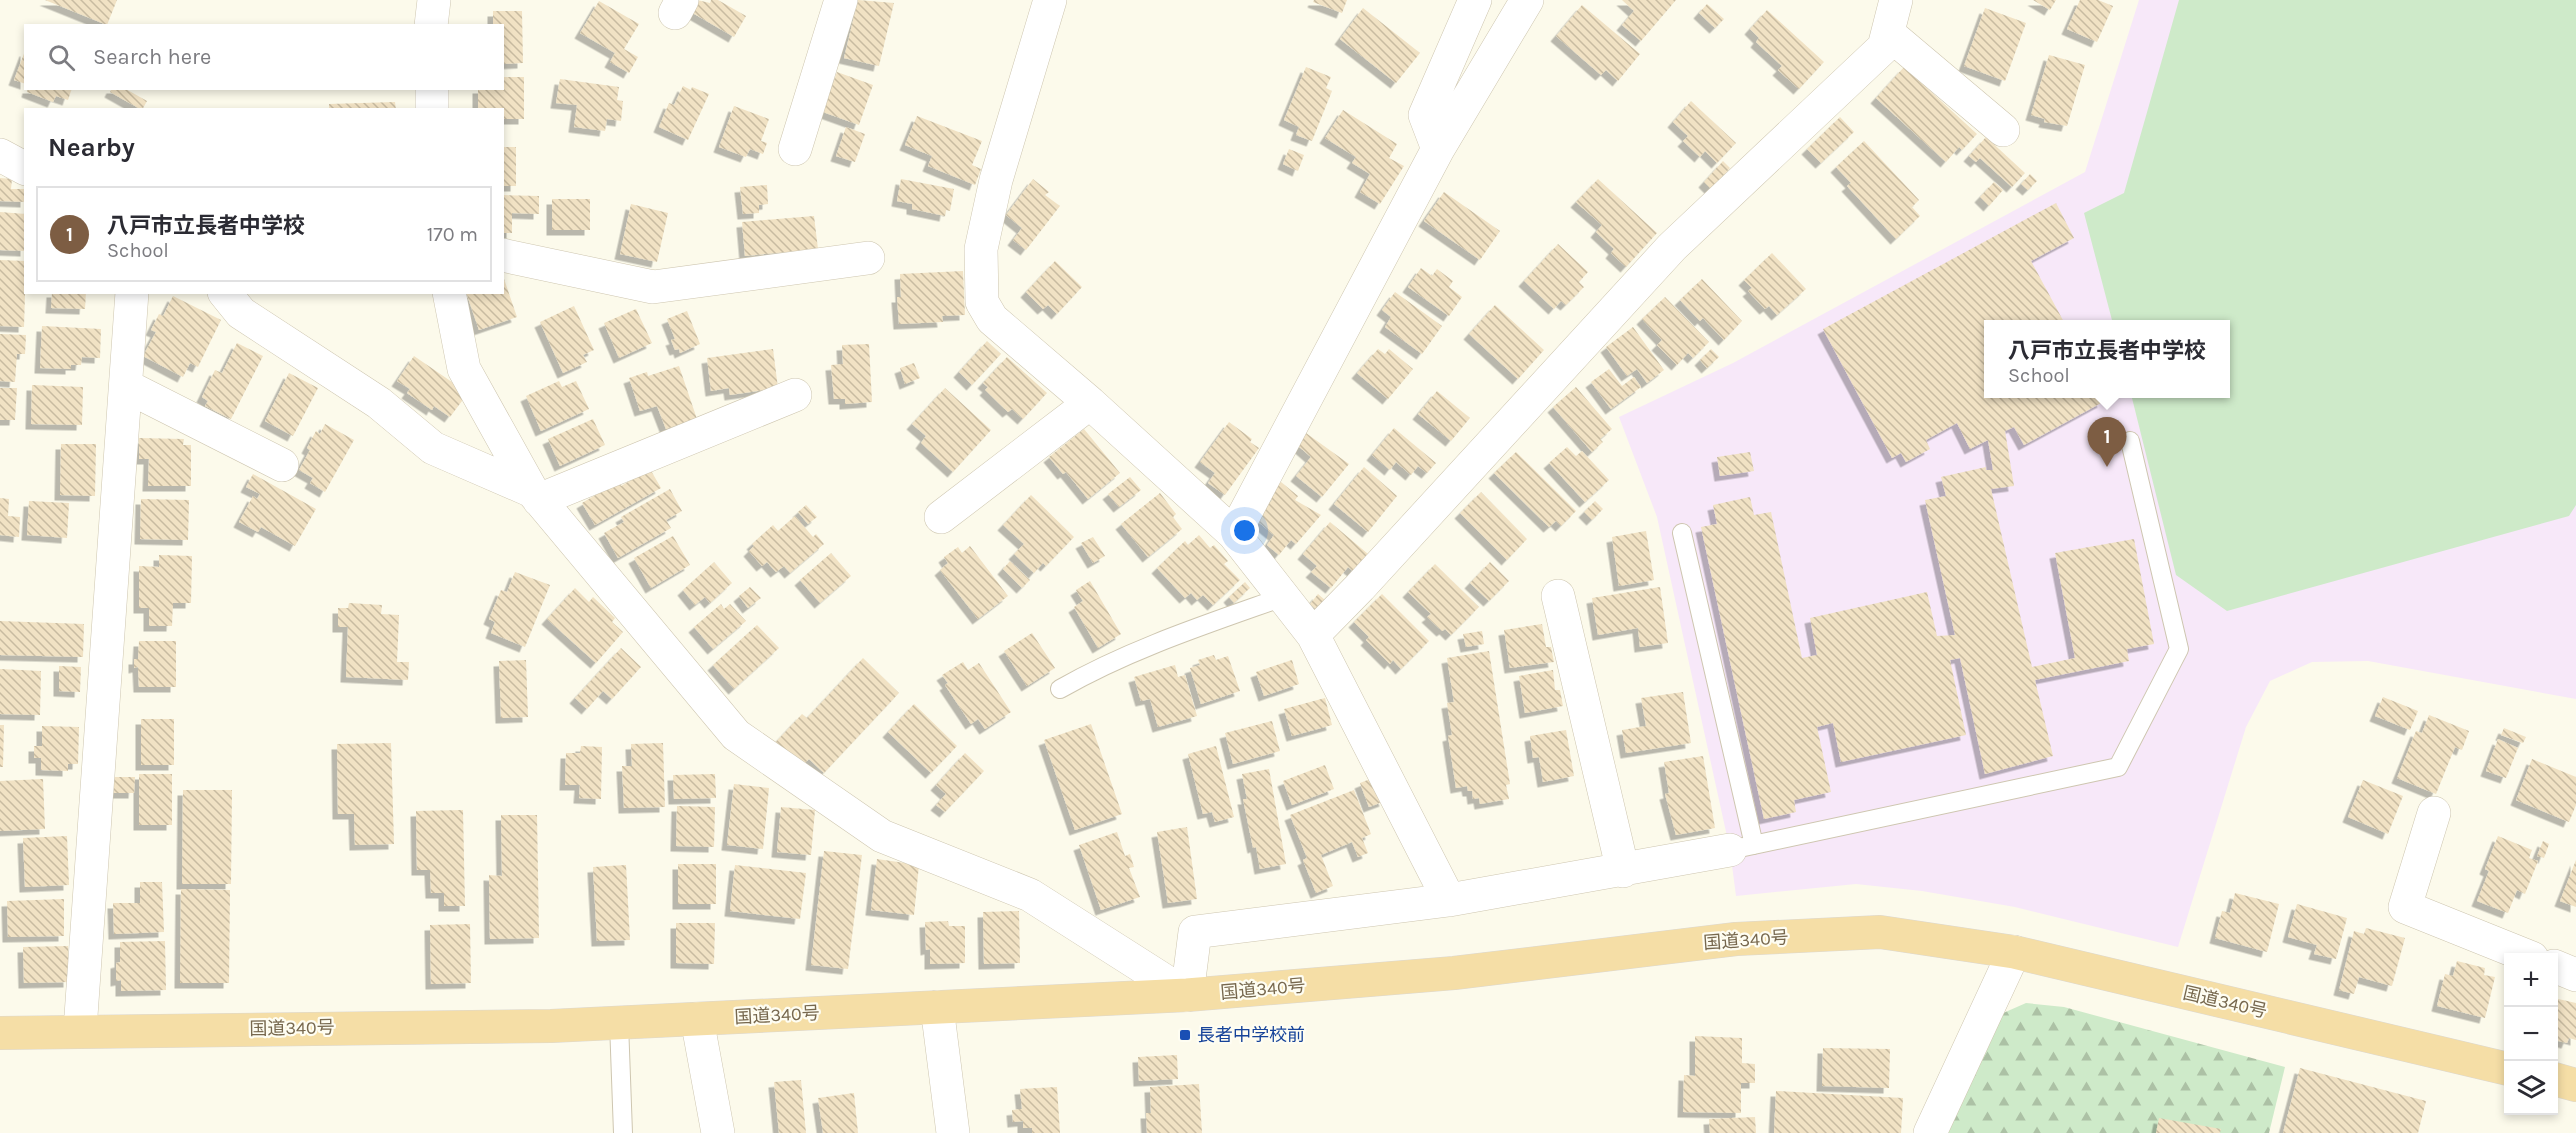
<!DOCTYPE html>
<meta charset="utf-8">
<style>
:root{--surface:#fff;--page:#f7f7f7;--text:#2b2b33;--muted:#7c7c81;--line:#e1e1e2;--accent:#7d5d43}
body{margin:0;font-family:Karla,"Noto Sans JP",sans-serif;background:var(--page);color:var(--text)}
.controls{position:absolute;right:18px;bottom:18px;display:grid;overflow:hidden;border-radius:0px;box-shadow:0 3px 9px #0003}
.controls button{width:54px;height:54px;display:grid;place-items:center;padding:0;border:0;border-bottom:2px solid var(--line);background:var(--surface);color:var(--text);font:30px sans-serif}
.you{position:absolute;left:1245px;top:531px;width:21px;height:21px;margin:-15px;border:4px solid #fff;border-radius:50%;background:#1a73e8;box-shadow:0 0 0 9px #1a73e833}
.badge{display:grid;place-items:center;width:39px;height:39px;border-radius:50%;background:var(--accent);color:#fff;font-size:20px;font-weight:700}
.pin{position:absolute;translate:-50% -50px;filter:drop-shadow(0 2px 3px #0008)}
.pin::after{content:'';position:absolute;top:32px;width:21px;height:18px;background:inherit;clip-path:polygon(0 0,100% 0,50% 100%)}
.popup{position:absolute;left:1984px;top:320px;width:246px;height:78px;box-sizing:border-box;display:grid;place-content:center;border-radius:0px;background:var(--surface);filter:drop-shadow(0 2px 4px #0005);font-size:20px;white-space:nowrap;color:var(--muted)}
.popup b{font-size:22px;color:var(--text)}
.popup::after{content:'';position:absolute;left:50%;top:100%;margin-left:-12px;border:12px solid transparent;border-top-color:var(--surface)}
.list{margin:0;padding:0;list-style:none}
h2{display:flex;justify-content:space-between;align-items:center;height:78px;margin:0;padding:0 24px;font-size:26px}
h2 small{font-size:20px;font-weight:400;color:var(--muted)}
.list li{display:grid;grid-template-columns:39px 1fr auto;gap:18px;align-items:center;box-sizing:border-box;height:96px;margin:0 12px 12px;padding:0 12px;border:2px solid var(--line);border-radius:0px}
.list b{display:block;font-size:22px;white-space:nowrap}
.list p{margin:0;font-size:20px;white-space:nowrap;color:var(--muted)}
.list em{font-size:20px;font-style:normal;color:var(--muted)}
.icon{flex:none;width:33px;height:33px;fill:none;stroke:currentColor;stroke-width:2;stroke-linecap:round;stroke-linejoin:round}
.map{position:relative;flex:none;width:2576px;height:1133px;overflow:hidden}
.search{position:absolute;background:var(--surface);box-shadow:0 3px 9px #0003;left:24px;top:24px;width:480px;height:66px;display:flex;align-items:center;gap:15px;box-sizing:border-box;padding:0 21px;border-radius:0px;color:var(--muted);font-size:22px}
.panel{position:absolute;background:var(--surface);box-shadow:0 3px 9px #0003;left:24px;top:108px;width:480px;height:186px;border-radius:0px}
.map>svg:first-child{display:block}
</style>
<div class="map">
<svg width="2576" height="1133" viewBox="0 0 2576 1133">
<defs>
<pattern id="forest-firs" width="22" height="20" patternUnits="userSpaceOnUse" patternTransform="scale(1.5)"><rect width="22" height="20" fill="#ceeac9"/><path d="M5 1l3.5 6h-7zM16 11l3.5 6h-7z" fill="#acc1a5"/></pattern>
<pattern id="building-back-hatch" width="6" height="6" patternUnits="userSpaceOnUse" patternTransform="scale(1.5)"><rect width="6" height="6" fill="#f1e2c4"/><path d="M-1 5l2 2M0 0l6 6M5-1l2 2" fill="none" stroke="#c8bba1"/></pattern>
<filter id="shadow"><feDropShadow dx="-5.5" dy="5.5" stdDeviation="0" flood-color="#0004"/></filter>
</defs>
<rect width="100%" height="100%" fill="#fcfaeb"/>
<path fill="#f7e8f9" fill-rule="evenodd" d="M2139,0H2576V699L2368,661L2312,662L2270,681L2246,727L2178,947L2015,907L1922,891L1856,884L1736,896L1730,850L1657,517L1619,417L1733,363L2085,172ZM1988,324H2226V394H1988Z"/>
<path fill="url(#forest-firs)" d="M2026,1003L2064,1007L2285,1067L2269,1133H1946L2001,1014Z"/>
<path fill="#ceeac9" d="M2179,0H2576V505L2569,516L2227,611L2176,575L2131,394H2226V324H2113L2084,213L2124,193Z"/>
<path fill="url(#building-back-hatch)" filter="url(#shadow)" d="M45,0H117L107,25Z
M697,0L710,3L711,0H718L746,16L734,37L691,12Z
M858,0L894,3L879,66L844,58Z
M1314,0H1347L1342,13L1313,2Z
M1622,0H1676L1641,41L1622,25L1634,11Z
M2033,0H2056L2050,10Z
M2080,0H2098L2113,6L2097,42L2067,29Z
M599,1L639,24L624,49L638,57L629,73L610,62L615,53L580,33Z
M1707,4L1724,19L1715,28L1699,13Z
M1582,5L1640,54L1618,81L1606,70L1601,75L1556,36Z
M1363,8L1420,53L1396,83L1340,39Z
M1985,8L2026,23L2005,81L1964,66Z
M1767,10L1824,62L1799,89L1778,70L1782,66L1756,42L1759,38L1750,29Z
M493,11H522L523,63L502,64V26H493Z
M25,51H26V84L14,80Z
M2049,55L2085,65L2067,126L2044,122L2045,119L2031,115Z
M1306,67L1331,77L1326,88L1332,91L1312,141L1296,135L1299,127L1284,120Z
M1904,67L1977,134L1962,150L1959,147L1946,162L1876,98Z
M837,72L873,85L859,125L823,112Z
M502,77H524V119H502V110H478V88H502Z
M560,79L619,87L617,100L623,101L621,121L607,119L605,131L574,127L577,105L556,103Z
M683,86L691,90L692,87L709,94L688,140L659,127L669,103L674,105Z
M28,88H72L68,100L56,96L53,102L27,92Z
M112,88H124L147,101L142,110L110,92Z
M1691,101L1736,143L1717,163L1705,151L1700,157L1683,141L1688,136L1673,122Z
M395,102L396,110H329V104Z
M734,106L769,119L761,141L767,143L763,154L750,149L746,157L719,147Z
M1343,110L1397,144L1389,158L1404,166L1380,204L1360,192L1370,174L1352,163L1356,157L1325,138Z
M917,116L982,141L972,165L981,169L975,185L928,166L932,156L905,145Z
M1840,117L1854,132L1821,163L1807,149Z
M846,127L865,134L855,162L836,156Z
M1986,137L2025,173L2012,187L1980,158L1976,162L1969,156Z
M1864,141L1919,200L1912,207L1920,216L1896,239L1847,186L1851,183L1836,167Z
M502,147H516V186H502Z
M1289,149L1304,155L1298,171L1283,164Z
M1723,161L1730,168L1711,189L1704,182Z
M2030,174L2037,181L2028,190L2021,184Z
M0,178L12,179L11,189H26V202L0,201Z
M901,179L954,189L950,211L946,210L945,216L912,209V204L897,201Z
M1033,179L1049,192L1045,195L1060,206L1026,250L1013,240L1022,228L1006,215Z
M1598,179L1657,233L1626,267L1611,253L1614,249L1596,232L1602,225L1576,202Z
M1994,182L2003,190L1989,206L1980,197Z
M767,185L768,204L759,205V213L743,214L740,187Z
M1444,192L1500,231L1480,260L1424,221Z
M502,195L539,196V214L512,213V233H502Z
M552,199H590V230H552Z
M2056,203L2074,238L2031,261L2065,324H1988V394H2098L2103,402L2024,445L2014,427L2005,431L2014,486L1991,489L2032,667L2075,658L2055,553L2134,539L2154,644L2127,649L2129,661L2035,680L2053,756L1985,774L1960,658L1950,660L1966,735L1841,762L1833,723L1817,727L1831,792L1794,800L1796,812L1764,819L1701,527L1717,524L1713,505L1750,497L1754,515L1771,512L1802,658L1817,655L1810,618L1927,592L1937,636L1955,635L1925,500L1946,496L1941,477L1986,467V470H1993L1988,440L1970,449L1957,423L1926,440L1930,449L1906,462L1901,453L1892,458L1823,329Z
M631,204L668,213L657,262L620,254Z
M0,212L26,214V251L0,250Z
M814,216L818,249L745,256L742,222Z
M1558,244L1588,272L1579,282L1584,287L1566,305L1561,301L1554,309L1524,281Z
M1772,253L1806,289L1777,315L1769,306L1765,309L1748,291L1752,288L1744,280Z
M0,260L26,261L24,327L0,326Z
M1055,261L1082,287L1057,314L1048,305L1043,309L1026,292Z
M1421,268L1432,276L1437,269L1453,281L1449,287L1462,297L1449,316L1408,287Z
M963,271L965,315L942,316L943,322L899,324L897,297H901L900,274Z
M503,276L517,317L479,330L466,292H502Z
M1702,279L1742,321L1724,340L1703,318L1700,321L1680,300Z
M52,292H86L85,309L51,308Z
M1395,292L1442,326L1422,354L1385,327L1391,317L1382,310Z
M173,296L221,320L198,367L190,363L183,377L143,356L156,332L151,330L159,314L163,316Z
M1665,297L1709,342L1693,358L1688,353L1677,365L1657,345L1662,340L1642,319Z
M1495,305L1544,350L1518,379L1469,334Z
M574,306L594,350L583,355L587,362L563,373L540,322Z
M636,309L652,343L619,358L604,323Z
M687,311L700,344L680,353L679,349L675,350L671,340L675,339L667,319Z
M42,326L101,329L100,358L82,357L81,365H71V369L40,368Z
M1633,327L1664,370L1647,383L1637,369L1627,376L1606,347Z
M0,334L26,335L25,354H17L15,382L0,381Z
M987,341L1001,354L972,385L959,372Z
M237,343L263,356L231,419L205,406L208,401L202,397L215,370L222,373Z
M869,344L872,402L845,404V399H834L831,365L843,364L842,345Z
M773,349L778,388L730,395L729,388L711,391L707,358Z
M1378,349L1385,354L1389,349L1413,369L1388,399L1357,373Z
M1711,349L1719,357L1707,368L1700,360Z
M414,356L468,393L450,417L434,406L432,410L407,393L410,389L397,381Z
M1007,357L1047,393L1023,419L1012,409L1008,412L985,390L988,387L983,383Z
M914,363L920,378L905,384L900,368Z
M679,366L697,419L666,429L657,406L640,411L629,378L647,372L648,376Z
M1609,369L1622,386L1634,377L1641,387L1611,409L1591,382Z
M289,373L318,388L293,436L265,421Z
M559,381L562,387L576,381L589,409L541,431L526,396Z
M32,385L83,387L82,425L31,424Z
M1576,387L1612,429L1600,439L1603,442L1592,452L1553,407Z
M0,388H17L15,420H0Z
M945,388L991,430L953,472L921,443L926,436L912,424Z
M1437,391L1470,418L1451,441L1418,414Z
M593,419L605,445L560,466L548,439Z
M1229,422L1252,439L1250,442L1259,448L1225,495L1208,483L1215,473L1200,462Z
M325,424L354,440L325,492L310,483L313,478L299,470L310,450L307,448L316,431L320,434Z
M1394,428L1436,463L1427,473L1418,466L1411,475L1396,462L1390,470L1372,455Z
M1084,429L1120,473L1088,499L1066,472L1063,474L1049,457Z
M1306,433L1349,464L1322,497L1296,476L1311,457L1296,444Z
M139,438L184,439L183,445H191V486H148L149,459H139Z
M61,444H96L95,496L60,495Z
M1567,447L1576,456L1582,451L1609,480L1585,502L1549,463Z
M1516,452L1576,511L1561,526L1556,521L1549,527L1494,473Z
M1750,452L1754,471L1720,476L1717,457Z
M1364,467L1397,496L1368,532L1334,504Z
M650,469L661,488L595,525L582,503L619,481L621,486Z
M253,474L316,509L295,546L261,527L258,532L239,522L253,496L257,499L260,494L246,487Z
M1130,477L1141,490L1119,507L1108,494Z
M1281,482L1298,496L1295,500L1321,515L1296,544L1291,540L1279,555L1267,545L1274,535L1256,520L1272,500L1268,497Z
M670,489L682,511L666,520L671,528L618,558L604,533L624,522L621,517Z
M1481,492L1527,539L1507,560L1460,513Z
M1160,493L1176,514L1173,517L1182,529L1148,557L1121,524Z
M1031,495L1074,537L1046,566L1043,563L1034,573L1014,554L1024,544L1003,525Z
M0,498L9,499L8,516L20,517L19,537L0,535Z
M141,499L189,500L188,540L140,539Z
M29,501L69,503L67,538L27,535Z
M1595,501L1603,509L1592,520L1584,512Z
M806,505L817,517L808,524L798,512Z
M795,516L813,537L816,534L824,544L790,573L784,566L776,572L767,562L762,566L749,551L754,546L752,544L773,525L778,531Z
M1330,522L1368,554L1353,571L1348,567L1331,588L1311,572L1317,566L1303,554Z
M1646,531L1654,580L1619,586L1612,537Z
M1199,535L1210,548L1214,545L1228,561L1224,564L1240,580L1213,605L1203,595L1197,600L1191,593L1185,598L1157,568L1185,541L1188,545Z
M673,536L690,565L651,588L634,558Z
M1093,537L1105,556L1093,563L1081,543Z
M970,546L1008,596L978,619L940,570L948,563L944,557L958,547L962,553Z
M831,553L851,576L820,603L800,580Z
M159,555L192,556L191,603H173L172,626H149V608H139V566L159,567Z
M1010,561L1030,580L1022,588L1003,569Z
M714,562L732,583L710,603L705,597L695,605L683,590Z
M1490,562L1509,581L1489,601L1470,583Z
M1435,564L1479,607L1451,635L1445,629L1442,631L1427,617L1431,614L1408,592Z
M515,572L550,585L525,647L491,633L495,622L489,619L501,590L507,592Z
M1090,581L1121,634L1098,648L1074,607L1083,601L1076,590Z
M1245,582L1250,588L1234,603L1229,597Z
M750,587L761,598L748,608L739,596Z
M1660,587L1668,643L1640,647L1638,628L1598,635L1592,598Z
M575,588L589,602L593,597L615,618L612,622L623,632L596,663L547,619Z
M1318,594L1325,600L1317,610L1310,604Z
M1382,594L1429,641L1401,669L1393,660L1390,664L1366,640L1369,637L1354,622Z
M349,603L382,605L381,614L399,615L397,662H409L408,680L346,677L348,627H338V608H348Z
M721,604L724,609L730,604L746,621L713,649L694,627Z
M0,621L84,624L83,657L0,655Z
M1542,624L1546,647H1551L1554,662L1510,668L1504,630Z
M757,625L779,648L734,689L713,665Z
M1482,631L1484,644L1466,647L1463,634Z
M1032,633L1055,668L1027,686L1004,651Z
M139,641H176V687H139L138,667L134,668V659H138Z
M621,648L641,667L612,699L603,691L587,709L575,698Z
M1489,651L1510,784L1506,785L1509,799L1480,804L1479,798L1473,799L1472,791H1468L1467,786L1456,788L1448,736L1452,735L1447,703L1454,702L1447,658Z
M1214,655L1216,660L1228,656L1240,691L1201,704L1190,668L1200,665L1198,660Z
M863,658L899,693L824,773L809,759L799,769L774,744L802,714L807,718Z
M526,660L528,717L501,718L499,661Z
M1292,660L1299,684L1264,696L1256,672Z
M963,662L968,670L979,663L1011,712L985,729L978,719L971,724L945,685L948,683L942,675Z
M1175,665L1178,677L1185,675L1197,716L1158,727L1150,699L1141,701L1134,677Z
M59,666L81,667L80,692L59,691Z
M0,669L41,671L40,715L0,714Z
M1553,670L1555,690H1560L1563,706L1525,713L1519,676Z
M1683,692L1691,743L1626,753L1622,730L1646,726L1641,698Z
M2383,697L2418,711L2410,730L2375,716Z
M1325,698L1332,725L1292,736L1284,709Z
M914,704L957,746L931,773L888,732Z
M2429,715L2469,731L2462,750L2455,747L2436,794L2397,778L2416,731L2422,733Z
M141,719H174V765H141Z
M1272,721L1280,751L1233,764L1225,733Z
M1091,724L1122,814L1075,830L1044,740Z
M0,725H4L3,767H0Z
M42,726L79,727L78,764H68V771L41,770V758H34V746H42Z
M2504,728L2526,737L2523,743L2501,735Z
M1566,730L1574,776L1543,782L1539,757L1533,758L1530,736Z
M2498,739L2518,748L2506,778L2486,771Z
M391,743L394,844L355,845L354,814H338L337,744Z
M663,743L665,807L624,808L622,766H632L631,744Z
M581,746L602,747L601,799L579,798L580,785H565L566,753H580Z
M1216,746L1234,817L1215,822L1212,812L1203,814L1188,754Z
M965,753L984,771L945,812L936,805L946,794L936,785Z
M1703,756L1715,828L1676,835L1665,794L1669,793L1664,762Z
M2532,759L2576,777V805L2569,822L2516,800Z
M1325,765L1334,789L1292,805L1283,781Z
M1269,769L1286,864L1260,869L1256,847L1253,848L1243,799H1247L1242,774Z
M139,774H172V825H139Z
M715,774L716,798L674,799L673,775Z
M113,777H135L134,793H113Z
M1375,777L1385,801L1369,807L1360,783Z
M43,779L45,829L0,831V781Z
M2363,780L2403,796L2388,834L2348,817Z
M734,784L769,788L763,849L727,845Z
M183,790H232L231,884H182Z
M1354,790L1371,834L1362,838L1368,853L1358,857L1352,842L1321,855L1333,886L1316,893L1303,860L1307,858L1290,815Z
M677,806L715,807L714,847L676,846Z
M781,807L815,810L811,855L777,852Z
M463,810L465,906H444V893H431L430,870H417L416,811Z
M501,815H537L539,938L490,939L489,875L502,876Z
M1187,827L1197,899L1168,903L1157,832Z
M1117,832L1125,856L1130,854L1134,867L1129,868L1140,897L1101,910L1079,845Z
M67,836L69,885L25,887L23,838Z
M2498,836L2532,850L2529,858L2538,861L2525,894L2517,890L2508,913L2477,901L2489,871L2485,869Z
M2543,841L2549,844L2544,858L2537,856Z
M824,851L862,855L848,969L811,965Z
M877,859L919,865L914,915L871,910Z
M2576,860V907L2560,901Z
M678,864H716V904H678Z
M626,865L630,940L597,941L593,867Z
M735,865L806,873L800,919L730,911Z
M140,882H162L164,932L114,934L113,903H140Z
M181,889L230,890L229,983H180Z
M2235,893L2279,904L2267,952L2215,938L2222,911L2230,913Z
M64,899V936L8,937L7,901Z
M2297,904L2347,918L2336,959L2314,954L2317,945L2288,937Z
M1019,911L1020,963L984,964L983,912Z
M948,921L949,926H965V963L930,964V949L926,950L925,922Z
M676,923H715L714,964L676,963Z
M470,924L471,983L431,984L430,925Z
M2366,928L2405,938L2392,986L2359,977L2354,994L2339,990L2354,931L2364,934Z
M165,941L166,990L121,991V980L116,981V963L120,962V942Z
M68,946L69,982L24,983L23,947Z
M2457,961L2485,968L2484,975L2495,977L2485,1018L2437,1006L2445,974L2453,976Z
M2554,998L2576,1003V1040L2569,1038L2567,1043L2554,1040Z
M1695,1036L1742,1038V1063L1755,1064V1083H1741V1113L1683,1112L1684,1075L1695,1076Z
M1823,1048L1890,1049L1889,1088L1822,1086Z
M1177,1055L1178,1079L1139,1081L1138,1057Z
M2300,1068L2426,1101L2418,1133H2283Z
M801,1080L806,1133H779L774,1082Z
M1199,1084L1202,1133H1147L1146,1113H1151L1150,1087Z
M1057,1087L1060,1133H1032V1128H1023V1121L1013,1122L1012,1110L1022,1109L1020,1089Z
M1776,1091L1903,1098L1901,1133H1774Z
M854,1093L858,1133H823L818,1098Z
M1755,1117L1756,1133H1710L1709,1119Z
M2159,1118L2221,1129L2220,1133H2156Z"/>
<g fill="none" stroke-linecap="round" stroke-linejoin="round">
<g stroke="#cec6b0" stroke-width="20">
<path id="service" d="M1682,533L1754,845
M1060,689C1130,649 1207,624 1283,597
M1730,850L2118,767L2179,649L2130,441
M619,1023L623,1133"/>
</g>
<g stroke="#cec6b0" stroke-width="34">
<path id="minor" d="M1050,0L996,180L981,249L982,302L992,319L1090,403
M675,13L682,0
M431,26L434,0
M1888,33L2003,130
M432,88V110
M795,149L841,0
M1438,149L1425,115L1475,0
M0,155L26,169
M502,255L653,287L868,258
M224,292L241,313L379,403L433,448L532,491
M449,292L464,369L532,491L736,735L882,836L1030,895L1187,995L1195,932L1449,900L1730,850
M126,386L282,465
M539,500L795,395
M941,517L1090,403L1234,534L1313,635L1360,587L1672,247L1884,47L1896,0
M1234,534L1438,149L1527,0
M1558,596L1623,871
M1313,635L1449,900
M2434,813L2405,907L2532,958
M2554,966L2576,975
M937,1007L953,1133
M697,1019L718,1133
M80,1030L132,292
M1930,1133L2014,952"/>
</g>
<g stroke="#dcd8d1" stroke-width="34">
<path id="trunk" d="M0,1033L551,1026L1187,995L1454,973L1736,939L1880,932L2014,952L2508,1069
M2554,1079L2576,1085"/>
</g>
<use href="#service" stroke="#fff" stroke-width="18"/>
<use href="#minor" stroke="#fff" stroke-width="33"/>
<use href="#trunk" stroke="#f5dea6" stroke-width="33"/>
</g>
<rect fill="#1a4fb4" stroke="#fefdf2" stroke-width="2" x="1179" y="1029" width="12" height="12" rx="3"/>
<g text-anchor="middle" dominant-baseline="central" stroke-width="4.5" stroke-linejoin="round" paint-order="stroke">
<g font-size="18" fill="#77684e" stroke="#fefdf2">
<text transform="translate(1746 940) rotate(-4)">国道340号</text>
<text transform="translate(1263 989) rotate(-5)">国道340号</text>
<text transform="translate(2225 1002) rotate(13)">国道340号</text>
<text transform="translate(777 1015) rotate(-3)">国道340号</text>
<text transform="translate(292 1028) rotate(-1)">国道340号</text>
</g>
<g font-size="18" fill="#164399" stroke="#fefdf2" text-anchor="start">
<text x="1197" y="1035">長者中学校前</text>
</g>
</g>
</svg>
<div class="controls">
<button>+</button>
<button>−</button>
<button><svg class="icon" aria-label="layers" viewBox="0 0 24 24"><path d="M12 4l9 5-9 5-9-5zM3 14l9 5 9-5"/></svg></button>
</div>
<div class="you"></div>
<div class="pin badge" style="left:2107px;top:467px">1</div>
<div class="popup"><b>八戸市立長者中学校</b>School</div>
<div class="search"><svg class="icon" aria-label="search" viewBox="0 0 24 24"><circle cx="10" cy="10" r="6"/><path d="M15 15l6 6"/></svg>Search here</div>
<section class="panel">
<h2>Nearby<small></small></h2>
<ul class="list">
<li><span class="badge">1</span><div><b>八戸市立長者中学校</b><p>School</p></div><em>170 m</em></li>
</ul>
</section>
</div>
